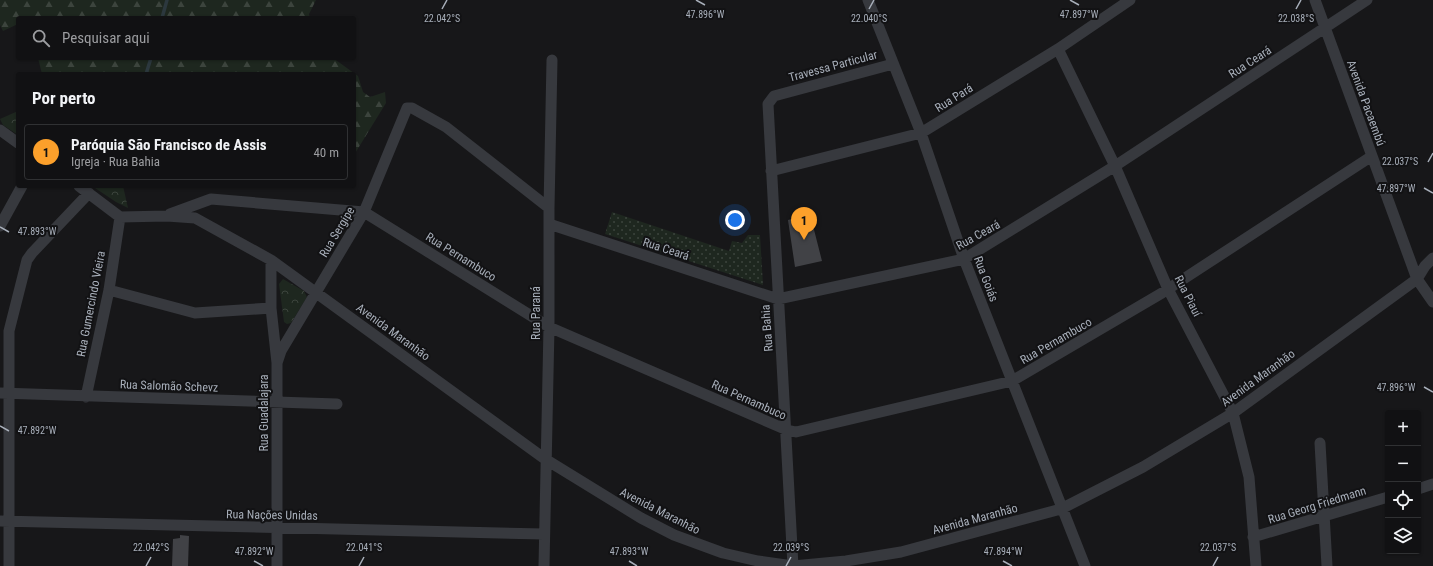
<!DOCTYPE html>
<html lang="pt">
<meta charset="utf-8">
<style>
:root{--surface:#111113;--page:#1a1a1c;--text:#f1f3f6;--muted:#9c9da0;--line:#303133;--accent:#fca02b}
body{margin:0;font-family:"Roboto Condensed",sans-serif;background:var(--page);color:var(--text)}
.controls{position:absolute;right:12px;bottom:12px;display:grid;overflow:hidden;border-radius:4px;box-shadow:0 1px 3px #0004}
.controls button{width:36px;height:36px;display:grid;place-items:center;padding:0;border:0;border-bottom:1px solid var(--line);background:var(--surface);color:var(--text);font:20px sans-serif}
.you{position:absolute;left:735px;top:220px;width:14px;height:14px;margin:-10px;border:3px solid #fff;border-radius:50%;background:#1a73e8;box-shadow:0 0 0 6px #1a73e833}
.badge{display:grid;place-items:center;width:26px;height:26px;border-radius:50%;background:var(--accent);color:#111;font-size:13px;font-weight:700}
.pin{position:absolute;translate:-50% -33px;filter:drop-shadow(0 1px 2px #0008)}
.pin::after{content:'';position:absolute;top:21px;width:14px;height:12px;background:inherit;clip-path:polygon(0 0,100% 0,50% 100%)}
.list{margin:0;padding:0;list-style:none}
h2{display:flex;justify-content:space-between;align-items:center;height:52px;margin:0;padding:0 16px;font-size:17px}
h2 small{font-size:13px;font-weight:400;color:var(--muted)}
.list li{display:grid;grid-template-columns:26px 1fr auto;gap:12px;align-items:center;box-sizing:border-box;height:56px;margin:0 8px 8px;padding:0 8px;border:1px solid var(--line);border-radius:4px}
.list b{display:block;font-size:15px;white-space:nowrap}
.list p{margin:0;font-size:13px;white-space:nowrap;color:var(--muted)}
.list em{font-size:13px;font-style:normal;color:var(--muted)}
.icon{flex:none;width:22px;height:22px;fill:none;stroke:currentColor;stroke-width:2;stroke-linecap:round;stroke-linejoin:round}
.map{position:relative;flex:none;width:1433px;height:566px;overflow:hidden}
.search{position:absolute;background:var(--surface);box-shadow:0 1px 3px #0004;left:16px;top:16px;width:340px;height:44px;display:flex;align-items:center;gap:10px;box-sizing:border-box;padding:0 14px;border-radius:4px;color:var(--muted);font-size:15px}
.panel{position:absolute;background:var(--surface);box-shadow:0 1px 3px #0004;left:16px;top:72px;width:340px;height:116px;border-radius:4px}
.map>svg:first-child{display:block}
</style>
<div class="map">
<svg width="1433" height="566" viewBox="0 0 1433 566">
<defs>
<pattern id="grass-dots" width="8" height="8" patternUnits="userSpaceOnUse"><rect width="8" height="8" fill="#1e271f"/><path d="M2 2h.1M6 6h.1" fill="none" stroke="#3c443d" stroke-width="1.8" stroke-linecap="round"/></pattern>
<pattern id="forest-firs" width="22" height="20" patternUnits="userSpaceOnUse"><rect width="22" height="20" fill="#1e271f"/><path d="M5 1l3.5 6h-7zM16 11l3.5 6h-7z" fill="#3c443d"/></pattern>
<pattern id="park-crowns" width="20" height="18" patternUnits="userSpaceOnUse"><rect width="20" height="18" fill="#1e271f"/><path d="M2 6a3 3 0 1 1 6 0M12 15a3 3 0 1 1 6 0" fill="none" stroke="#3c443d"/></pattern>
</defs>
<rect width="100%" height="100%" fill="#171719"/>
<path fill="url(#grass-dots)" d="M612,212L729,251L732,241L742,243L748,235H760L763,285L605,234Z"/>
<path fill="url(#forest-firs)" d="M0,0H316L309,14L310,18H18V24L3,31L0,25Z
M38,58H333L358,76L363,92L370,97L385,92L386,103L354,155V74H42Z"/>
<path fill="url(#park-crowns)" d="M18,111V135L3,125L0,119Z
M92,186H123L128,208L116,202Z
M283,279L304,291L307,297L291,323L287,324L284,322L279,284Z"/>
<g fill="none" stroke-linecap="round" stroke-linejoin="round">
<path stroke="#2c383e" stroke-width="3.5" d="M162,18L167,0
M146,74L151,58"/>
</g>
<path fill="#414246" d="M810,214L822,261L795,267L788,220Z
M180,535L189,536L188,566H172L173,539L180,538Z"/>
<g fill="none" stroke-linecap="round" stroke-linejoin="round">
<path stroke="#37393e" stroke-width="11" d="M868,0L921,133L964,259L1085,566
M1315,0L1417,279L1433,302
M1058,49L1115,166L1168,289L1233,413L1249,477L1256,566
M0,130L18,143
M771,171L921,133L1058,49L1130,0
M79,186L120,217L167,216L195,218L271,260L545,459L641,518L674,535L723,553L758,561L793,566L846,561L901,552L1061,509L1143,467L1233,413L1417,279L1425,266L1433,258
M170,214L211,199L364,212L549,327L787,430L796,432L1012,381L1162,293L1372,156
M549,224L778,299L964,259L1115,166L1367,0
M0,226L22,186
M271,260V308L277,363V566
M109,290L195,313L271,308
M277,363L281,351L364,212L407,108H412L446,127L549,208
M0,393L337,404
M86,397L109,290L120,217
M1320,443L1327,566
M1418,489L1433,484
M0,521L544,534
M1253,537L1388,497
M9,566V331L27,260L32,253L89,193
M544,566L549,327V208L552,60
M793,566L768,104L774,96L893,64"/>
</g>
<path fill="none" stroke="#a8afba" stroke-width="1.5" d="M696,0L705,5M1070,0L1079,5M442,9L447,0M869,9L874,0M1296,9L1301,0M1428,162L1433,153M1424,188L1433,193M0,227L9,232M1424,387L1433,392M0,426L9,431M254,561L263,566M629,561L637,566M1003,561L1012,566M146,566L151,557M359,566L364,557M786,566L791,557M1213,566L1218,557"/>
<g text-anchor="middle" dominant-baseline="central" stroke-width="4" stroke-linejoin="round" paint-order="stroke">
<g font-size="12" fill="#a8afba" stroke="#121214">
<text transform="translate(1250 62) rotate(-33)">Rua Ceará</text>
<text transform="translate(833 66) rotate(-15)">Travessa Particular</text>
<text transform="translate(954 98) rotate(-32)">Rua Pará</text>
<text transform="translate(1366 103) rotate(70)">Avenida Pacaembú</text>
<text transform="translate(337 232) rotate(-59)">Rua Sergipe</text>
<text transform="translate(978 235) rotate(-29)">Rua Ceará</text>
<text transform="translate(666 249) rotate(18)">Rua Ceará</text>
<text transform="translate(461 257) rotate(32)">Rua Pernambuco</text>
<text transform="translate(986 279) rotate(69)">Rua Goiás</text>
<text transform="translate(1188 296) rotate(63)">Rua Piauí</text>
<text transform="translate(91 304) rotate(-79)">Rua Gumercindo Vieira</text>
<text transform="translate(536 313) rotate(-90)">Rua Paraná</text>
<text transform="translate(767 328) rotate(-94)">Rua Bahia</text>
<text transform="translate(393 332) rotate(36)">Avenida Maranhão</text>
<text transform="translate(1056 341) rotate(-30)">Rua Pernambuco</text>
<text transform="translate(1258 378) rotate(-36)">Avenida Maranhão</text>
<text transform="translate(169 386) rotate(2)">Rua Salomão Schevz</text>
<text transform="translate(749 400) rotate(24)">Rua Pernambuco</text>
<text transform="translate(264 413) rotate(-90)">Rua Guadalajara</text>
<text transform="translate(1317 505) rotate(-17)">Rua Georg Friedmann</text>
<text transform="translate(660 511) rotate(27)">Avenida Maranhão</text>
<text transform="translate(272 515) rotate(1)">Rua Nações Unidas</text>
<text transform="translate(975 519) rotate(-15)">Avenida Maranhão</text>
</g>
</g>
<g font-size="10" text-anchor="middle" fill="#a8afba" stroke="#121214" stroke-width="4" stroke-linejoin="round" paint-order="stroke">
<text x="1079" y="18">47.897°W</text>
<text x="705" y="18">47.896°W</text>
<text x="442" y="22">22.042°S</text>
<text x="869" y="22">22.040°S</text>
<text x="1296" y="22">22.038°S</text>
<text x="1400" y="165">22.037°S</text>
<text x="1396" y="192">47.897°W</text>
<text x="37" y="235">47.893°W</text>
<text x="1396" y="391">47.896°W</text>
<text x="37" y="434">47.892°W</text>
<text x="151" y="551">22.042°S</text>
<text x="364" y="551">22.041°S</text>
<text x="791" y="551">22.039°S</text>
<text x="1218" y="551">22.037°S</text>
<text x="254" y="555">47.892°W</text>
<text x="629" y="555">47.893°W</text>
<text x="1003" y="555">47.894°W</text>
</g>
</svg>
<div class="controls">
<button>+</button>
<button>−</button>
<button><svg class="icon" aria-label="locate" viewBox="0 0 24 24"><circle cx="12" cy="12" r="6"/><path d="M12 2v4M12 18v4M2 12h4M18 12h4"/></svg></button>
<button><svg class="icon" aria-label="layers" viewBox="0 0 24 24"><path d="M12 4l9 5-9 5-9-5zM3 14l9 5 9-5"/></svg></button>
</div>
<div class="you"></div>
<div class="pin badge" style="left:804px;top:240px">1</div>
<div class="search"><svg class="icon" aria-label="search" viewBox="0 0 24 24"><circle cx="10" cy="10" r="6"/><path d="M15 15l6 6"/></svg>Pesquisar aqui</div>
<section class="panel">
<h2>Por perto<small></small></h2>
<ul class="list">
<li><span class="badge">1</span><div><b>Paróquia São Francisco de Assis</b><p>Igreja · Rua Bahia</p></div><em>40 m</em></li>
</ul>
</section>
</div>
